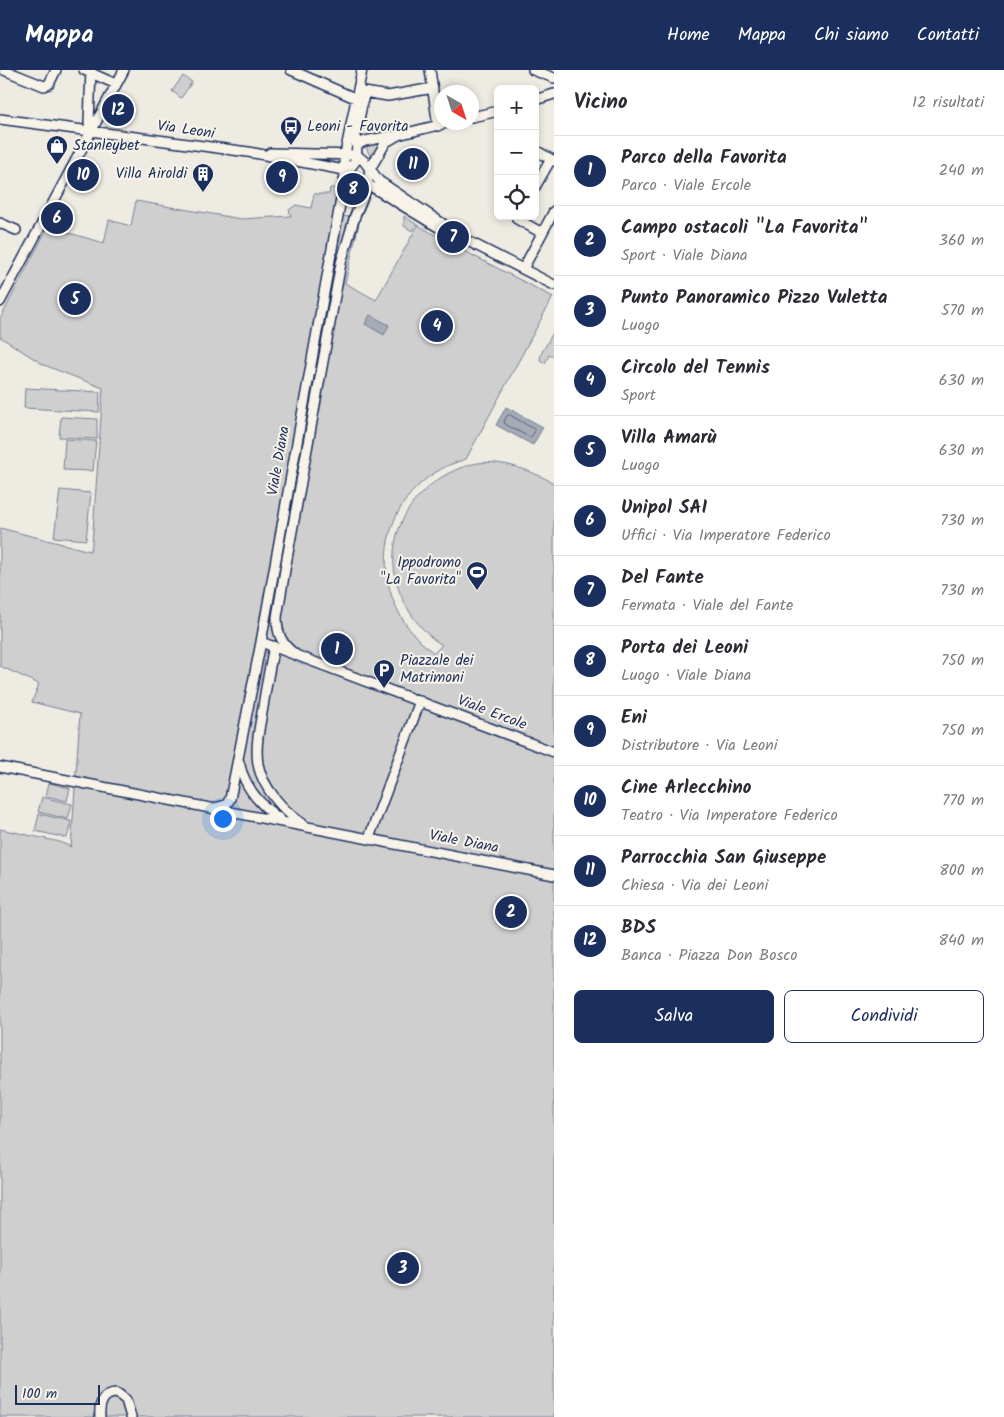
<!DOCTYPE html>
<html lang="it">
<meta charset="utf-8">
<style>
:root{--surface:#fff;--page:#f2f2f3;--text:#2b2b33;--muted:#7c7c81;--line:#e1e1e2;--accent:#1b2f5e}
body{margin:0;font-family:Kalam,sans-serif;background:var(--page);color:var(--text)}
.controls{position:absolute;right:15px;top:15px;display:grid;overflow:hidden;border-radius:8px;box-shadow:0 2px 8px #0003}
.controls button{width:45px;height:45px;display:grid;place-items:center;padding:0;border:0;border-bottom:1px solid var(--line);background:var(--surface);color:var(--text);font:25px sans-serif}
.compass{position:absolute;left:434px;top:15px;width:45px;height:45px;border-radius:50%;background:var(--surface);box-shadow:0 2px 8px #0003;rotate:141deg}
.scale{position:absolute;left:15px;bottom:12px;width:85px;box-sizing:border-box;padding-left:5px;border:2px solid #1b2f5e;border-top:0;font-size:14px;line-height:18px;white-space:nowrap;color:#1b2f5e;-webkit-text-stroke:4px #f7f3e8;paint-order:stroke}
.you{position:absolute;left:222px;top:748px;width:18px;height:18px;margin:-12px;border:4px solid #fff;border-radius:50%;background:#1a73e8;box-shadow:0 0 0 8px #1a73e833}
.badge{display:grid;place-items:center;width:32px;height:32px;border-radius:50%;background:var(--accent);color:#fff;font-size:16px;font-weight:700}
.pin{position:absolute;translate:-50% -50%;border:2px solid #fff;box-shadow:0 1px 5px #0006}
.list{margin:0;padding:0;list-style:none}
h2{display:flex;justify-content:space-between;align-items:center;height:65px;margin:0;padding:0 20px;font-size:21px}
h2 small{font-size:16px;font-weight:400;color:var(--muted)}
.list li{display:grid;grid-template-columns:32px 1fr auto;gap:15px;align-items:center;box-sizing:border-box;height:70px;padding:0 20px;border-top:1px solid var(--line)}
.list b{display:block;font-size:19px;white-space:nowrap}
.list p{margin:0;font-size:16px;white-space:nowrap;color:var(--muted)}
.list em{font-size:16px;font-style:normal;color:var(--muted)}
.actions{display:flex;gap:10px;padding:15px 20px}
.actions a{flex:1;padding:11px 0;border:1px solid var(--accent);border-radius:8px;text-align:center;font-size:18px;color:var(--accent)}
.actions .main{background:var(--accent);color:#fff}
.icon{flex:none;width:28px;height:28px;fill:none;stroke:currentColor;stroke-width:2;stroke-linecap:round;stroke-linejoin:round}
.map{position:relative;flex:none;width:554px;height:1347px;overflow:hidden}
header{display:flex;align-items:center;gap:30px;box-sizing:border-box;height:70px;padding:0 25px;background:var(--accent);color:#fff}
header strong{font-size:24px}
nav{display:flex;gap:28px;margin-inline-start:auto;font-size:18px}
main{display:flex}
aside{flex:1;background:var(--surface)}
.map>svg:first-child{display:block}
</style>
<header>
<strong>Mappa</strong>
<nav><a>Home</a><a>Mappa</a><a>Chi siamo</a><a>Contatti</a></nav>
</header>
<main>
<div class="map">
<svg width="554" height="1347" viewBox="0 0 554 1347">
<rect width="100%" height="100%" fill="#eeebe2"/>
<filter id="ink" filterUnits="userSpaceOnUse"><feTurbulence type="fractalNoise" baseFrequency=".02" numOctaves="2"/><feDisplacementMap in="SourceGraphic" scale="10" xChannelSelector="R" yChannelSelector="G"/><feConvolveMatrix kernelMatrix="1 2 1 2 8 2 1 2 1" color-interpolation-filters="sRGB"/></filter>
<g filter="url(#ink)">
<path fill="#cfcfcf" stroke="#757f96" d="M183,6L192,12L181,28L172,21Z
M384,70L372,90L365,75Z
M284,86L341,89L340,96Z
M330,118H342L337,145L360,149L345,213L376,230L418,155L449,173L553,227L466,389C374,415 359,528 434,583L442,575C432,569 424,561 417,552C378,504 389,440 442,407C452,401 465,395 478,393C505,390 531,401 554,413V1347H0V759L60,772L71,777L80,644L32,632L39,614L0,596V458L90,481L92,475L103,318L44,295L0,267V249L48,157L104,173L109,150L131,156L136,131L241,149L291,146L289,140L296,135L311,138L314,124H329Z
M404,146L416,154L412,161L404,156Z
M554,261V287L549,285L545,293L540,290L541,284Z
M25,318L100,322L99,342L24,338Z
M61,347L97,349V369L59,367Z
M65,369L96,371L93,401L63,400Z
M60,420L91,423L86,470L54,467Z
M49,713L70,718L67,731L46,726Z
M42,727L72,734L68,749L38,742Z
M39,744L71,751L67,768L35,761Z"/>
<path fill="#a6abb5" stroke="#6e7992" d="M370,245L389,255L384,265L365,254Z
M506,337L543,357L533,375L496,355Z"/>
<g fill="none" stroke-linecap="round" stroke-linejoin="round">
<path stroke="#536181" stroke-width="1" d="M510,345L534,359L535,361L531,367H529L505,354L504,351L507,346Z"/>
<g stroke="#1b2f5e" stroke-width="12">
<path id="minor" d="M4,0L44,16L49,14L56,0
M84,0L116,14
M291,0L357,29
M430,0L438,56
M533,0L554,8
M364,22L388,26L433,18
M535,30L554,24
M472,47L498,41
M0,49L248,82L344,100L443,160L464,169L554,215
M91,62L89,53L91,0
M357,75L365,71L391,66
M535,80L554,91
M270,83L357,85L364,91L379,111L446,156
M344,100L351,97L357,89L356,64L364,25
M535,117L551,89
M519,146L517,149L542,163
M0,153L16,160
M523,199L554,141
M0,232L124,0
M261,572L554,682
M274,576C270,596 266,616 263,637C260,655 255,675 258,694C262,717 284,742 303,754
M295,584C281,574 277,563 277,547L286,494L341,193L355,146L366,120L370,99L386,72L398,65L451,52
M239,692C244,717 260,735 280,749
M0,697L554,805
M214,738L226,735L230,729L261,572L341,129L345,104L344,89L362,0
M369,768L420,631
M100,1347C99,1335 102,1323 117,1323L126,1330L131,1347"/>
</g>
<use href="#minor" stroke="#f7f3e8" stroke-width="9"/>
</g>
</g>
<defs>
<g id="bus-pin" transform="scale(1.125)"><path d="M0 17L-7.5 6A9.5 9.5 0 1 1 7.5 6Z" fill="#1b2f5e" stroke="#f7f3e8"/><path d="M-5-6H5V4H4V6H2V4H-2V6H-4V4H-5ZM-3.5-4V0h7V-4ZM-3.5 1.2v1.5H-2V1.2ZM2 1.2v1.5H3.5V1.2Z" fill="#fff"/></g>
<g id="shop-pin" transform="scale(1.125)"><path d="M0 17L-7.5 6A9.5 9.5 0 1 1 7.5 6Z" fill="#1b2f5e" stroke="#f7f3e8"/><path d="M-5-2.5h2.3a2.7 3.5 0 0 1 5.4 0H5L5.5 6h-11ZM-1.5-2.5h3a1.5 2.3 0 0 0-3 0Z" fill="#fff"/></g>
<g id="building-pin" transform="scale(1.125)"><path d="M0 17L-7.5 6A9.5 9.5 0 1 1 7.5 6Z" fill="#1b2f5e" stroke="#f7f3e8"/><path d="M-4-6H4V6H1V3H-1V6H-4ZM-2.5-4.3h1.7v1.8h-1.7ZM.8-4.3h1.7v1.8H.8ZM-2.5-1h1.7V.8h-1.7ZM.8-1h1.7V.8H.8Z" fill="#fff"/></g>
<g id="stadium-pin" transform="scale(1.125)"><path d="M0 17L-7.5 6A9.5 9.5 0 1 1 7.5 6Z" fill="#1b2f5e" stroke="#f7f3e8"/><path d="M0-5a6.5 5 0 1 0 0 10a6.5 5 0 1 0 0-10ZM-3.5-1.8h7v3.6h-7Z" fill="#fff"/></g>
<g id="parking-pin" transform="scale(1.125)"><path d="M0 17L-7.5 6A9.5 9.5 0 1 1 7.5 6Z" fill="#1b2f5e" stroke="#f7f3e8"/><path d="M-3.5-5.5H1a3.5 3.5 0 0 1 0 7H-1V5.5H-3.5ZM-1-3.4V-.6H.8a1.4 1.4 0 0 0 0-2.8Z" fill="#fff"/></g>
</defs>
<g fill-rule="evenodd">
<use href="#bus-pin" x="291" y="57"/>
<use href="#shop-pin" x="57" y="76"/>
<use href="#building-pin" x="203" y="104"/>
<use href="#stadium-pin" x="477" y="502"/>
<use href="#parking-pin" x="384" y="600"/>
</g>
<g text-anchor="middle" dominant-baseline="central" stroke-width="4" stroke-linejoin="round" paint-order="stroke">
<g font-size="15" fill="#1b2f5e" stroke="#f7f3e8" text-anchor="start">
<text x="307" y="57">Leoni - Favorita</text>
<text x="73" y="76">Stanleybet</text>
<text x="187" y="104" text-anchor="end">Villa Airoldi</text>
<text x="461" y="493" text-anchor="end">Ippodromo<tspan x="461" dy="17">"La Favorita"</tspan></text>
<text x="400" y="591">Piazzale dei<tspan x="400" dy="17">Matrimoni</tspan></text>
</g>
<g font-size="15" fill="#1b2f5e" stroke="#f7f3e8">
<text transform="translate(186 60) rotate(8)">Via Leoni</text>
<text transform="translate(279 391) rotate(-80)">Viale Diana</text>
<text transform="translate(492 643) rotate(21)">Viale Ercole</text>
<text transform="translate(464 772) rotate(11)">Viale Diana</text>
</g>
</g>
</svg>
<div class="controls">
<button>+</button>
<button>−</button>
<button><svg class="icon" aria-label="locate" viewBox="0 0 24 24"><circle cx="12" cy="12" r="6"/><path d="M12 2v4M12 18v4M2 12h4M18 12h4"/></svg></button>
</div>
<svg class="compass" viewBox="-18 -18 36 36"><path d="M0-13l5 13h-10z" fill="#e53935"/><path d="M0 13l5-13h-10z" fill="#7c7c81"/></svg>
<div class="scale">100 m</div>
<div class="you"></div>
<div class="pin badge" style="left:337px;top:579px">1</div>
<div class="pin badge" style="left:511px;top:842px">2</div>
<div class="pin badge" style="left:403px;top:1198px">3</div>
<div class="pin badge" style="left:437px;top:256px">4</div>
<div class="pin badge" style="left:75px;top:229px">5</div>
<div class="pin badge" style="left:57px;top:148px">6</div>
<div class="pin badge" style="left:453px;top:167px">7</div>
<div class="pin badge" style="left:353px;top:119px">8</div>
<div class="pin badge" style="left:282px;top:107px">9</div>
<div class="pin badge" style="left:83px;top:105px">10</div>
<div class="pin badge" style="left:413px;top:94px">11</div>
<div class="pin badge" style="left:118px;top:40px">12</div>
</div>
<aside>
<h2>Vicino<small>12 risultati</small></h2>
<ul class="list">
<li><span class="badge">1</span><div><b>Parco della Favorita</b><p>Parco · Viale Ercole</p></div><em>240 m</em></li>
<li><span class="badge">2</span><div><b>Campo ostacoli &quot;La Favorita&quot;</b><p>Sport · Viale Diana</p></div><em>360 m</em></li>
<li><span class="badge">3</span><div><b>Punto Panoramico Pizzo Vuletta</b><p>Luogo</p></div><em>570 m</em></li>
<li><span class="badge">4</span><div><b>Circolo del Tennis</b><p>Sport</p></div><em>630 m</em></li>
<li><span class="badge">5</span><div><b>Villa Amarù</b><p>Luogo</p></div><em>630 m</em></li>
<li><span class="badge">6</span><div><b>Unipol SAI</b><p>Uffici · Via Imperatore Federico</p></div><em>730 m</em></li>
<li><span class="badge">7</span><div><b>Del Fante</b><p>Fermata · Viale del Fante</p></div><em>730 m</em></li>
<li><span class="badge">8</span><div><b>Porta dei Leoni</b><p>Luogo · Viale Diana</p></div><em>750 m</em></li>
<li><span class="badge">9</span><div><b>Eni</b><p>Distributore · Via Leoni</p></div><em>750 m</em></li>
<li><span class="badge">10</span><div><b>Cine Arlecchino</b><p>Teatro · Via Imperatore Federico</p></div><em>770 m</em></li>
<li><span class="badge">11</span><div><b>Parrocchia San Giuseppe</b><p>Chiesa · Via dei Leoni</p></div><em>800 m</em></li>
<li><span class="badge">12</span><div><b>BDS</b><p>Banca · Piazza Don Bosco</p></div><em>840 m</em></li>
</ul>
<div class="actions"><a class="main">Salva</a><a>Condividi</a></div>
</aside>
</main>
